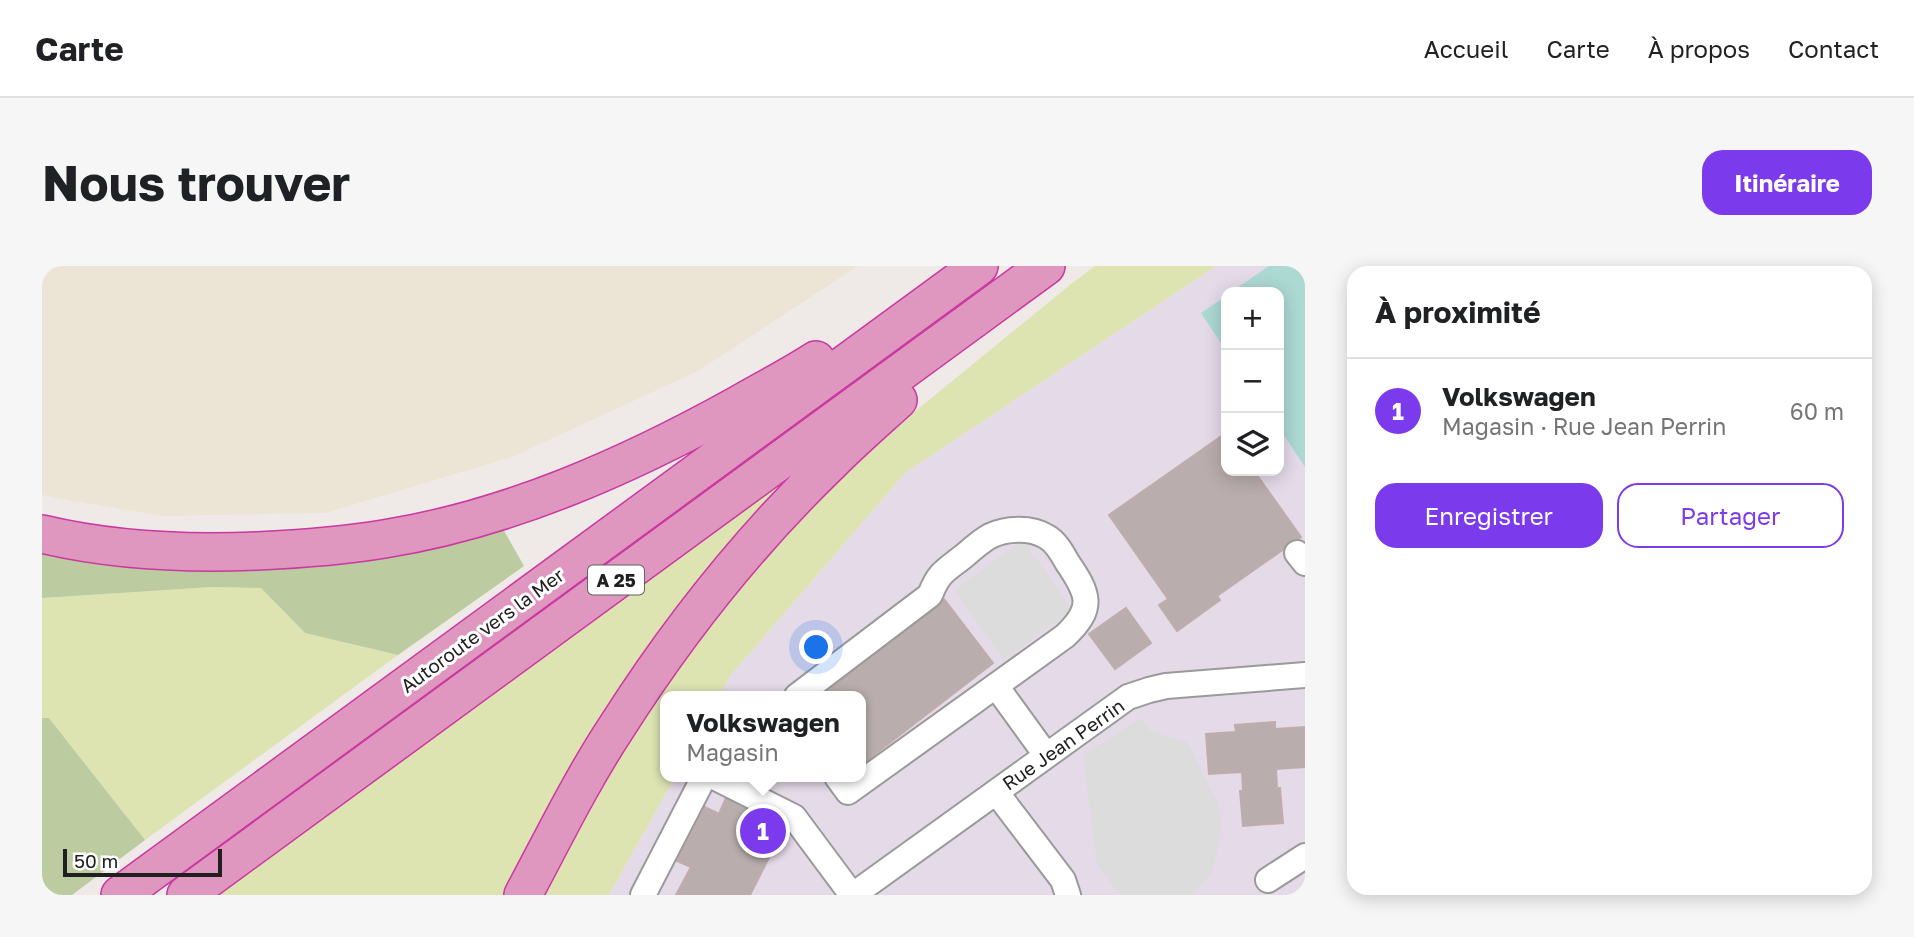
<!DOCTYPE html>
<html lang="fr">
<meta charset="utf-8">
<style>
:root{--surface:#fff;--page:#f6f6f6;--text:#202124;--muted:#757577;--line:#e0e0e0;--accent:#7c3aed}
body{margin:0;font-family:"Golos Text",sans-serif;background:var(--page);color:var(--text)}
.controls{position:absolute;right:21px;top:21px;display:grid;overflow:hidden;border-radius:14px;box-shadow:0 4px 18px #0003}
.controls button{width:63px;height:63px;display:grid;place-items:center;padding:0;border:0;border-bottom:2px solid var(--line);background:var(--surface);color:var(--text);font:35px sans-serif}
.scale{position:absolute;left:21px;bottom:18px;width:159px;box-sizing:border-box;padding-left:7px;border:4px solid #202020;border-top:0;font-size:19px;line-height:24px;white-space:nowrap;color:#202020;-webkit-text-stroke:5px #fff;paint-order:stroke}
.you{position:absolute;left:775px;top:382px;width:24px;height:24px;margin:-18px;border:5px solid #fff;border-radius:50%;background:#1a73e8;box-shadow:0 0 0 10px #1a73e833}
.badge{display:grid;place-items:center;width:46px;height:46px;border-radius:50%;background:var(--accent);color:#fff;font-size:23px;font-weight:700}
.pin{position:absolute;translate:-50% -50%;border:4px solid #fff;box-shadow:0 2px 7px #0006}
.popup{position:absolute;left:618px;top:425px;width:206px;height:91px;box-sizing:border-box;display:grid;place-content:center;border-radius:14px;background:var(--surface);filter:drop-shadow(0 2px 5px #0005);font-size:23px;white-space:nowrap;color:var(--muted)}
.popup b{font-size:26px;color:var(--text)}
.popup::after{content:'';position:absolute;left:50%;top:100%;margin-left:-14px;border:14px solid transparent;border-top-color:var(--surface)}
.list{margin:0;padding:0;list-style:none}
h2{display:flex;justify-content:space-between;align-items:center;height:91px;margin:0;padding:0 28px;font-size:30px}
h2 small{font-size:23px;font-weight:400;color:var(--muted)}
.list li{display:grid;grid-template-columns:46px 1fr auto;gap:21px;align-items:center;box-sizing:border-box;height:105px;padding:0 28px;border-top:2px solid var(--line)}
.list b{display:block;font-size:26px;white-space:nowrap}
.list p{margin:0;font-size:23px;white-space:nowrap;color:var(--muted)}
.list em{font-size:23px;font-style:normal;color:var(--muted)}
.actions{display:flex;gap:14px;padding:21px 28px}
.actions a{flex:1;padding:16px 0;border:2px solid var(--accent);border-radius:21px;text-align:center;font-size:24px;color:var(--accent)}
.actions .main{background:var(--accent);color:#fff}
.icon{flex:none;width:38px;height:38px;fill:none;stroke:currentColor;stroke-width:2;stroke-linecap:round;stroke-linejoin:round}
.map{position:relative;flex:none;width:1263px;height:629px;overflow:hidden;border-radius:21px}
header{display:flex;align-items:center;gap:42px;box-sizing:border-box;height:98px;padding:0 35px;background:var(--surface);border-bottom:2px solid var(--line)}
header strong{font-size:33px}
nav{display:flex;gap:38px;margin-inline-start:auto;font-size:24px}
.intro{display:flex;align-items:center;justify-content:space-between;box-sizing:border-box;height:168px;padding:0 42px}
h1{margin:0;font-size:49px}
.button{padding:18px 32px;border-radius:21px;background:var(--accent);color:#fff;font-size:24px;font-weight:700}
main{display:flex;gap:42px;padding:0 42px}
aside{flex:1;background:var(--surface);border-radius:21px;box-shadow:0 4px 18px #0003}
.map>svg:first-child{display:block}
</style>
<header>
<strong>Carte</strong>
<nav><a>Accueil</a><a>Carte</a><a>À propos</a><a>Contact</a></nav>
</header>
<div class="intro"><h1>Nous trouver</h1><a class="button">Itinéraire</a></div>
<main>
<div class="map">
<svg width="1263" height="629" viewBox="0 0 1263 629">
<rect width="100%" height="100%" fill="#efeae7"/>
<path fill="#e5dae8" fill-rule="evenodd" d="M1174,0H1263V629H567L633,511H819V430H677L689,409L863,207ZM1184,26H1237V205H1184Z"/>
<path fill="#ece5d5" d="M0,0H816L656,105L470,191L283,247L119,250L0,229Z"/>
<path fill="#dde4b2" d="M1053,0H1174L863,207L689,409L677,430H623V511H633L567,629H176L738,216L770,237L860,156L1029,18Z
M171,321L219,322L263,367L356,389L103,574L7,452H0V332Z"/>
<path fill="#bccba0" d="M461,263L482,300L356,389L263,367L219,322L171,321L0,332V288L233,301Z
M0,452H7L103,574L30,629H0Z"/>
<path fill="#dcdcdc" d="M981,274L1031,344L962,394L912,324Z
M1099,452L1108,465L1146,477L1175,536L1179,549V567L1174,591L1169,608L1151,629H1078L1055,598L1041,489Z"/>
<path fill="#acd9d2" d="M1227,0H1263V201L1237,162V26H1189Z
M1184,30V85L1159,47Z"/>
<path fill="#b9aead" stroke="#c0acab" stroke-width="2" d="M1184,167V205H1212L1259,271L1175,330L1178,334L1135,365L1117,339L1126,333L1067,249Z
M902,333L951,397L824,495L819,488V430H777Z
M1084,342L1109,377L1073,403L1047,368Z
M1233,456V463L1263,461V501L1234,503L1235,522H1238L1241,557L1201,560L1198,525H1201L1200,506L1167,508L1164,468L1194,466L1193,459Z
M684,532L742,562L708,629H634L649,601L635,595L663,541L677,548Z"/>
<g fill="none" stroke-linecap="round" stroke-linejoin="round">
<g stroke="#9a9a9a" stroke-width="28">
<path id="minor" d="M1255,287L1263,297
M954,420L1004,489
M755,430L888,329C897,306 903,305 922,290C930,283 939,275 948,270C965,262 989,261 1005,271C1014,276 1020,287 1025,296C1047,328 1053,342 1023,370L806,526L795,511
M672,511L752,551L810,629
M954,526L1021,614L1026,629
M1226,614L1263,590
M601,629L662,511
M811,629L1086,431L1107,424L1124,420L1263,409"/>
</g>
<g stroke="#ca38a0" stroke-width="40">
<path id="highway" d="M0,268C71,285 143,288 215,285C258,283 300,280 342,273C467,253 586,200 696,139C722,124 749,110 774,94
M78,629L937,0
M144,629L1004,0
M481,629C511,573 539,515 574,462C635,366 708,274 790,195C811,174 834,154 856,134"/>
</g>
<use href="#minor" stroke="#fff" stroke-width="24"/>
<use href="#highway" stroke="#df97bf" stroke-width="37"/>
</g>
<g text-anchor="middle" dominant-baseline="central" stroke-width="6" stroke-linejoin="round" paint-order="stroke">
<rect fill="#fff" stroke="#636363" stroke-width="2" x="546" y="299.5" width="56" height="29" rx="5"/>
<g font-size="18" font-weight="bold" fill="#202020">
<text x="574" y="314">A 25</text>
</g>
<g font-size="19" fill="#202020" stroke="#fff">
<text transform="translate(440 364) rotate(-36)">Autoroute vers la Mer</text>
<text transform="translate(1021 478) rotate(-35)">Rue Jean Perrin</text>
</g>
</g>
</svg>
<div class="controls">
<button>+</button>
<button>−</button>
<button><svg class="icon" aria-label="layers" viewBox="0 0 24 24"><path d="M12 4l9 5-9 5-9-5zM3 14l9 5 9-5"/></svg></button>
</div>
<div class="scale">50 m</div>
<div class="you"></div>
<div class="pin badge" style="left:721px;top:565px">1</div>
<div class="popup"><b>Volkswagen</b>Magasin</div>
</div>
<aside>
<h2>À proximité<small></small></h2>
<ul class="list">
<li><span class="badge">1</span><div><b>Volkswagen</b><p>Magasin · Rue Jean Perrin</p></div><em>60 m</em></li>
</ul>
<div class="actions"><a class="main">Enregistrer</a><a>Partager</a></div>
</aside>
</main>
